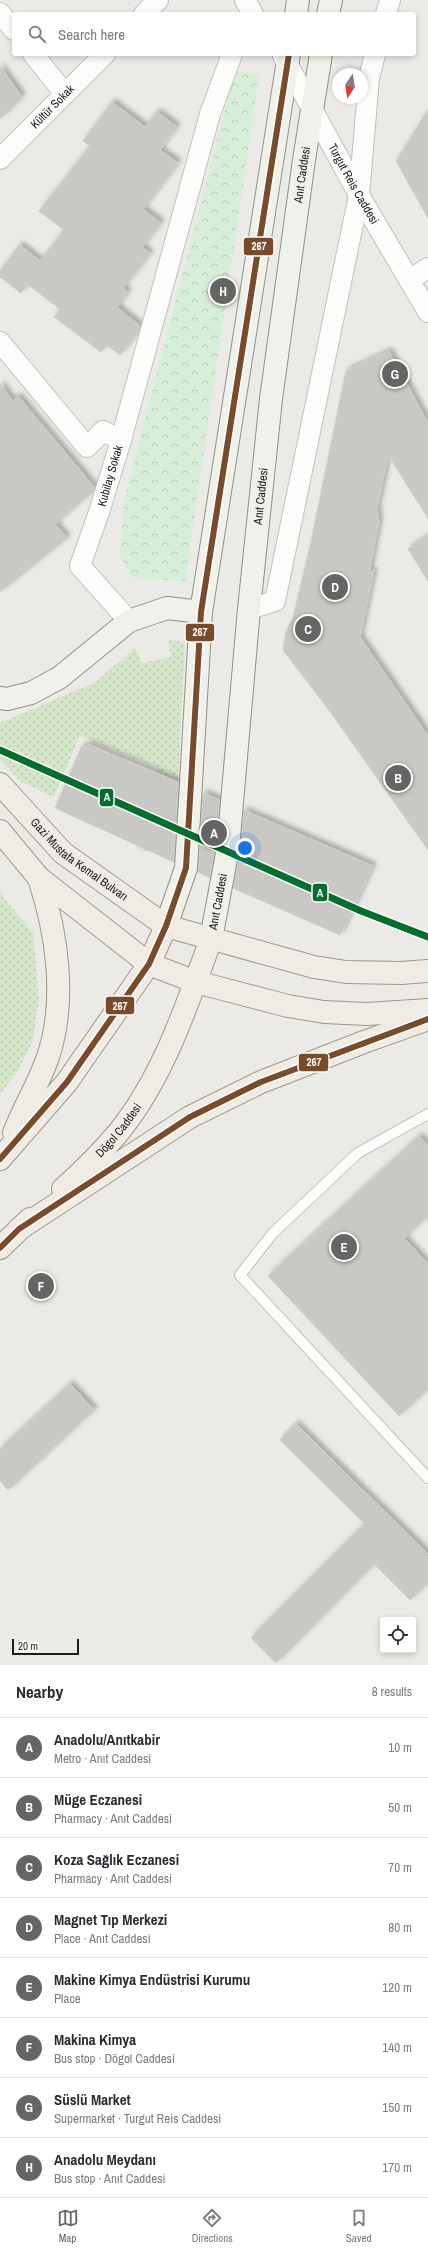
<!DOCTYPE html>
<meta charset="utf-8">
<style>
:root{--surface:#fff;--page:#f2f2f3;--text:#2b2b33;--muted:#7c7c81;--line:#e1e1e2;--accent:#656563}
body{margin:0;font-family:"Archivo Narrow",sans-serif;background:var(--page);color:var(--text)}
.controls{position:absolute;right:12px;bottom:12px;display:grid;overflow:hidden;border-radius:4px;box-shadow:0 2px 6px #0003}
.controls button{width:36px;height:36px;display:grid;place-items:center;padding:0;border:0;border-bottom:1px solid var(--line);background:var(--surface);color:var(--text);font:20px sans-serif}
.compass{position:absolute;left:332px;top:68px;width:36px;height:36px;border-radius:50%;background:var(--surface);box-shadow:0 2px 6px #0003;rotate:192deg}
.scale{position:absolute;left:12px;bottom:10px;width:67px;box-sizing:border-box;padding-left:4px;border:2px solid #1d1d1d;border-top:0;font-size:11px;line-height:14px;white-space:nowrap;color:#1d1d1d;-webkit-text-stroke:3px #fff;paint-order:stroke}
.you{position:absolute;left:245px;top:848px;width:14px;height:14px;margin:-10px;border:3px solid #fff;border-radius:50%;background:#1a73e8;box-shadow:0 0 0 6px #1a73e833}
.badge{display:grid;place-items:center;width:26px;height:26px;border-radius:50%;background:var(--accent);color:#fff;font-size:13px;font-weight:700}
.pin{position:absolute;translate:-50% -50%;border:2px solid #fff;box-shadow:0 1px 4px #0006}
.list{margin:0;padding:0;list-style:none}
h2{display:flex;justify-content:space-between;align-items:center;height:52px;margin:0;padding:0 16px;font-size:17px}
h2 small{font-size:13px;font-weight:400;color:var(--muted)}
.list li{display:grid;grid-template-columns:26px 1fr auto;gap:12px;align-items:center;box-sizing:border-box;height:60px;padding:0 16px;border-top:1px solid var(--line)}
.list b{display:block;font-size:15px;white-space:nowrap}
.list p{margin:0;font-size:13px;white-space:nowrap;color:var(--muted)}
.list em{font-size:13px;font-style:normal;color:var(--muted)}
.icon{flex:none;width:22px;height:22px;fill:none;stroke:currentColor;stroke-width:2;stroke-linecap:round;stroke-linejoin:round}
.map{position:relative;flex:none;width:428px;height:1665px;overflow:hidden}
.search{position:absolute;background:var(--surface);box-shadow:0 2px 6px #0003;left:12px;right:12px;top:12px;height:44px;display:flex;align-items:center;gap:10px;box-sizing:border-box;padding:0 14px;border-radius:4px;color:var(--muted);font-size:15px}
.sheet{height:532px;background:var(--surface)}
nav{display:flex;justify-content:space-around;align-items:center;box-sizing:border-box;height:56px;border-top:1px solid var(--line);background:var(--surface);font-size:11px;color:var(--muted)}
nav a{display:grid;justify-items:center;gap:2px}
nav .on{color:var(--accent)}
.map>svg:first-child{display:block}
</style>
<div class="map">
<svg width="428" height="1665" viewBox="0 0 428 1665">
<defs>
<pattern id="grass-dots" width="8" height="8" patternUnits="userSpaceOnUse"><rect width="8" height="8" fill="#d4e5c8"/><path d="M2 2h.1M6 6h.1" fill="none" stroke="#b6c4ab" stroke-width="1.8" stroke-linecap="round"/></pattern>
<pattern id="park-crowns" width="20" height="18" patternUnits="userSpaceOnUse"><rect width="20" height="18" fill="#d7eed9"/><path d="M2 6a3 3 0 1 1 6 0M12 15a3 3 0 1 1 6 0" fill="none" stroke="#b8ccba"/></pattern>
<filter id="shadow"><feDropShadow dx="3.5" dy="-3.5" stdDeviation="2" flood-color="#0004"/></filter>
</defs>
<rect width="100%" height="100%" fill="#ebeae6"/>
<path fill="url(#grass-dots)" d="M168,640L185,642L176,821L168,843L144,852L135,847L157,779V768L80,736L54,797L20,781L0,759V723L94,683L135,648L142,663L171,657Z
M0,893L33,933L39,1000L32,1043L16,1074L0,1094Z"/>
<path fill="url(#park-crowns)" d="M235,70L259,76L185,581L133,578L120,556L124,501Z"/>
<path fill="#c9c8c5" stroke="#ceccc7" filter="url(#shadow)" d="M0,66L22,97L0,119Z
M112,102L145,127L157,112L177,127L160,150L178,163L143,209L161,223L142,247L150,253L123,288L128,292L117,307L140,326L139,331L120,355L107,345L101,352L54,317L60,309L27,284L21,293L0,277V271L20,245L40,261L64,230L39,211L90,146L83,141Z
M428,110V218L396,161Z
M389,351L428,423V518L388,455L377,509L379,522L369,573L374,570L360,637L428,736V850L329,710L283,650L286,632L293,618L311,542L346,371Z
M0,384L13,401L18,396L95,488L94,491L55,524L67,538L0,592Z
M428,536V581L408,549Z
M88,744L178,782L174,862L55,808L82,746L87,747Z
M203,793L220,800L216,846L210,878L198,872Z
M244,810L373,866L340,935L233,888L240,850Z
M419,1136L428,1146V1216L404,1238L428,1264V1389L399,1416L268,1276Z
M70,1384L94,1410L8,1490L0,1481V1449Z
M296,1424L428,1554V1582L410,1600L374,1564L276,1663L251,1638L365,1524L280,1440Z"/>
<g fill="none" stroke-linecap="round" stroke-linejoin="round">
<g stroke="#c1c0be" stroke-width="12">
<path id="service" d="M428,1114L358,1153L273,1233L240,1275L428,1478"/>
</g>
<g stroke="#c1c0be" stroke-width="22">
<g id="minor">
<path d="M245,0L253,14"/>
<path d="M0,13L14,30"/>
<path d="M144,14L158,0"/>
<path d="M386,14L390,0"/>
<path d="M33,54L65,94"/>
<path id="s1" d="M283,56L359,195L428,312"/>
<path id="s2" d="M0,159L105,54"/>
<path d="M409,280L428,268"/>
<path d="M0,342L87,447L103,431L121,440L100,509L80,566L129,621"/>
<path d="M121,440L210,114L232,54"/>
<path d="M249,609L275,601L359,195L369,78L375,54"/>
</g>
</g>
<g stroke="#8f9280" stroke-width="24">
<g id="secondary">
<path d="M296,14L298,0"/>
<path d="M328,14L331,0"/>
<path d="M0,698L7,699L31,693L59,678L129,621L167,608L201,612"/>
<path d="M166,926L186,868L201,612L289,54"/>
<path id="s3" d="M211,939L228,848L249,609L271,399L304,160L321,54"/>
</g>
</g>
<g stroke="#9d9986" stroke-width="24">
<g id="primary">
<path id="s4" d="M0,784L63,853L166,926L314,967L346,972L401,973L428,971"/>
<path d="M0,831L39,878L149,964L196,982L288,1006L324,1012L367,1014L428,1010"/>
<path d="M14,1133C24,1107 39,1083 48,1057C67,1000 57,933 39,878"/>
<path d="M0,1159L67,1082L149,964L166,926"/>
<path id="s5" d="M63,1189C82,1172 101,1153 118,1133C163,1078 187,1005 211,939"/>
<path d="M19,1229L190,1117L261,1082L364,1042L428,1019"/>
<path d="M0,1248L30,1219"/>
</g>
</g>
<use href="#service" stroke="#fcfcfb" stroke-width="10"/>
<use href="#minor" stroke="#fcfcfb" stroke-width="20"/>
<use href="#secondary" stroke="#f0f1eb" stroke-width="22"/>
<use href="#primary" stroke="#eeece5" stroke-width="22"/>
<g stroke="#fff" stroke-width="9">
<path id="bus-1" d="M0,1159L67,1082L149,964L166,926L186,868L201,612L289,54
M0,1248L19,1229L190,1117L261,1082L428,1019"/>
</g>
<use href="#bus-1" stroke="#7a4b2a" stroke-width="6"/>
<g stroke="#fff" stroke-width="10">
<path id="metro-1" d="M0,750L361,911L428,937"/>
</g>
<use href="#metro-1" stroke="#056d2e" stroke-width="7"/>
</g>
<g text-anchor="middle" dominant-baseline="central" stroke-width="4" stroke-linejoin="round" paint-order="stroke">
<g font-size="12" fill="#1d1d1d" stroke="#fff">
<text stroke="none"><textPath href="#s2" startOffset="74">Kültür Sokak</textPath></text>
<text stroke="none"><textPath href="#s3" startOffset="770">Anıt Caddesi</textPath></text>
<text stroke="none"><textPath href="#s1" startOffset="146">Turgut Reis Caddesi</textPath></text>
<text transform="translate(110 476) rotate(-74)">Kubilay Sokak</text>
<text stroke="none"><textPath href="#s3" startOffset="446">Anıt Caddesi</textPath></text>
<text stroke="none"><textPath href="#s4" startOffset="110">Gazi Mustafa Kemal Bulvarı</textPath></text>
<text stroke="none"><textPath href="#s3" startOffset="38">Anıt Caddesi</textPath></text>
<text stroke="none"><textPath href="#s5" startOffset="81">Dögol Caddesi</textPath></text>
</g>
</g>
<g stroke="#fff" stroke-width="1.5">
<rect x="243" y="237" width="31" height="19" rx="4" fill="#7a4b2a"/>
<rect x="185" y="623" width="30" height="19" rx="4" fill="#7a4b2a"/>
<rect x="99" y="788" width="15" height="19" rx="4" fill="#056d2e"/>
<rect x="312" y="883" width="16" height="19" rx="4" fill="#056d2e"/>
<rect x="105" y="996" width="30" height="19" rx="4" fill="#7a4b2a"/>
<rect x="298" y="1053" width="31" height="19" rx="4" fill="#7a4b2a"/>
</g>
<g font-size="11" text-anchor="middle" font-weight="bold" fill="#fff">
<text x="259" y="250">267</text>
<text x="200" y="636">267</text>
<text x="107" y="801">A</text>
<text x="320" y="897">A</text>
<text x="120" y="1010">267</text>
<text x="314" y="1066">267</text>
</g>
</svg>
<div class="controls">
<button><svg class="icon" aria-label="locate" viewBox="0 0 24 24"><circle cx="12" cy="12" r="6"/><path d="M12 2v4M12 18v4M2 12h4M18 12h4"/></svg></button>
</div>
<svg class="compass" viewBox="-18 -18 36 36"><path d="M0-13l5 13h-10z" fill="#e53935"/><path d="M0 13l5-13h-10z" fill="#7c7c81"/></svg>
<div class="scale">20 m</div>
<div class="you"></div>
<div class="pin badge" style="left:214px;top:833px">A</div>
<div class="pin badge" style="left:398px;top:778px">B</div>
<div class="pin badge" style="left:308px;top:629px">C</div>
<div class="pin badge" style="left:335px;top:587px">D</div>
<div class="pin badge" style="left:344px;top:1247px">E</div>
<div class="pin badge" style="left:41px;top:1286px">F</div>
<div class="pin badge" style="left:395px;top:374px">G</div>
<div class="pin badge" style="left:223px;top:291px">H</div>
<div class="search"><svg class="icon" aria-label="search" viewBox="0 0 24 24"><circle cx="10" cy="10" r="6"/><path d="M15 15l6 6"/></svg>Search here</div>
</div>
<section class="sheet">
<h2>Nearby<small>8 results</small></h2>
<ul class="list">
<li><span class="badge">A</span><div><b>Anadolu/Anıtkabir</b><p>Metro · Anıt Caddesi</p></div><em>10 m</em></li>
<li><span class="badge">B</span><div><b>Müge Eczanesi</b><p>Pharmacy · Anıt Caddesi</p></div><em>50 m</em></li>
<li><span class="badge">C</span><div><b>Koza Sağlık Eczanesi</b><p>Pharmacy · Anıt Caddesi</p></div><em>70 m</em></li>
<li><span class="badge">D</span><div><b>Magnet Tıp Merkezi</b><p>Place · Anıt Caddesi</p></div><em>80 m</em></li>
<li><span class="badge">E</span><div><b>Makine Kimya Endüstrisi Kurumu</b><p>Place</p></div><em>120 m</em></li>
<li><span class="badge">F</span><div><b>Makina Kimya</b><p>Bus stop · Dögol Caddesi</p></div><em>140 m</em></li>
<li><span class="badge">G</span><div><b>Süslü Market</b><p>Supermarket · Turgut Reis Caddesi</p></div><em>150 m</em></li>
<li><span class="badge">H</span><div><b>Anadolu Meydanı</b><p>Bus stop · Anıt Caddesi</p></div><em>170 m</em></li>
</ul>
</section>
<nav>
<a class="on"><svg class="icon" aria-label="map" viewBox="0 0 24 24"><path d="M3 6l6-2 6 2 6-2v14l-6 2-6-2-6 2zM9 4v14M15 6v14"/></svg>Map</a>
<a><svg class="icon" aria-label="directions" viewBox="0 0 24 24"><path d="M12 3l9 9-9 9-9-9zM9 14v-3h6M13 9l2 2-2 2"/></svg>Directions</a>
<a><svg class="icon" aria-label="saved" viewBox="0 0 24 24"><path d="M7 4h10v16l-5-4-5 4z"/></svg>Saved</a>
</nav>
